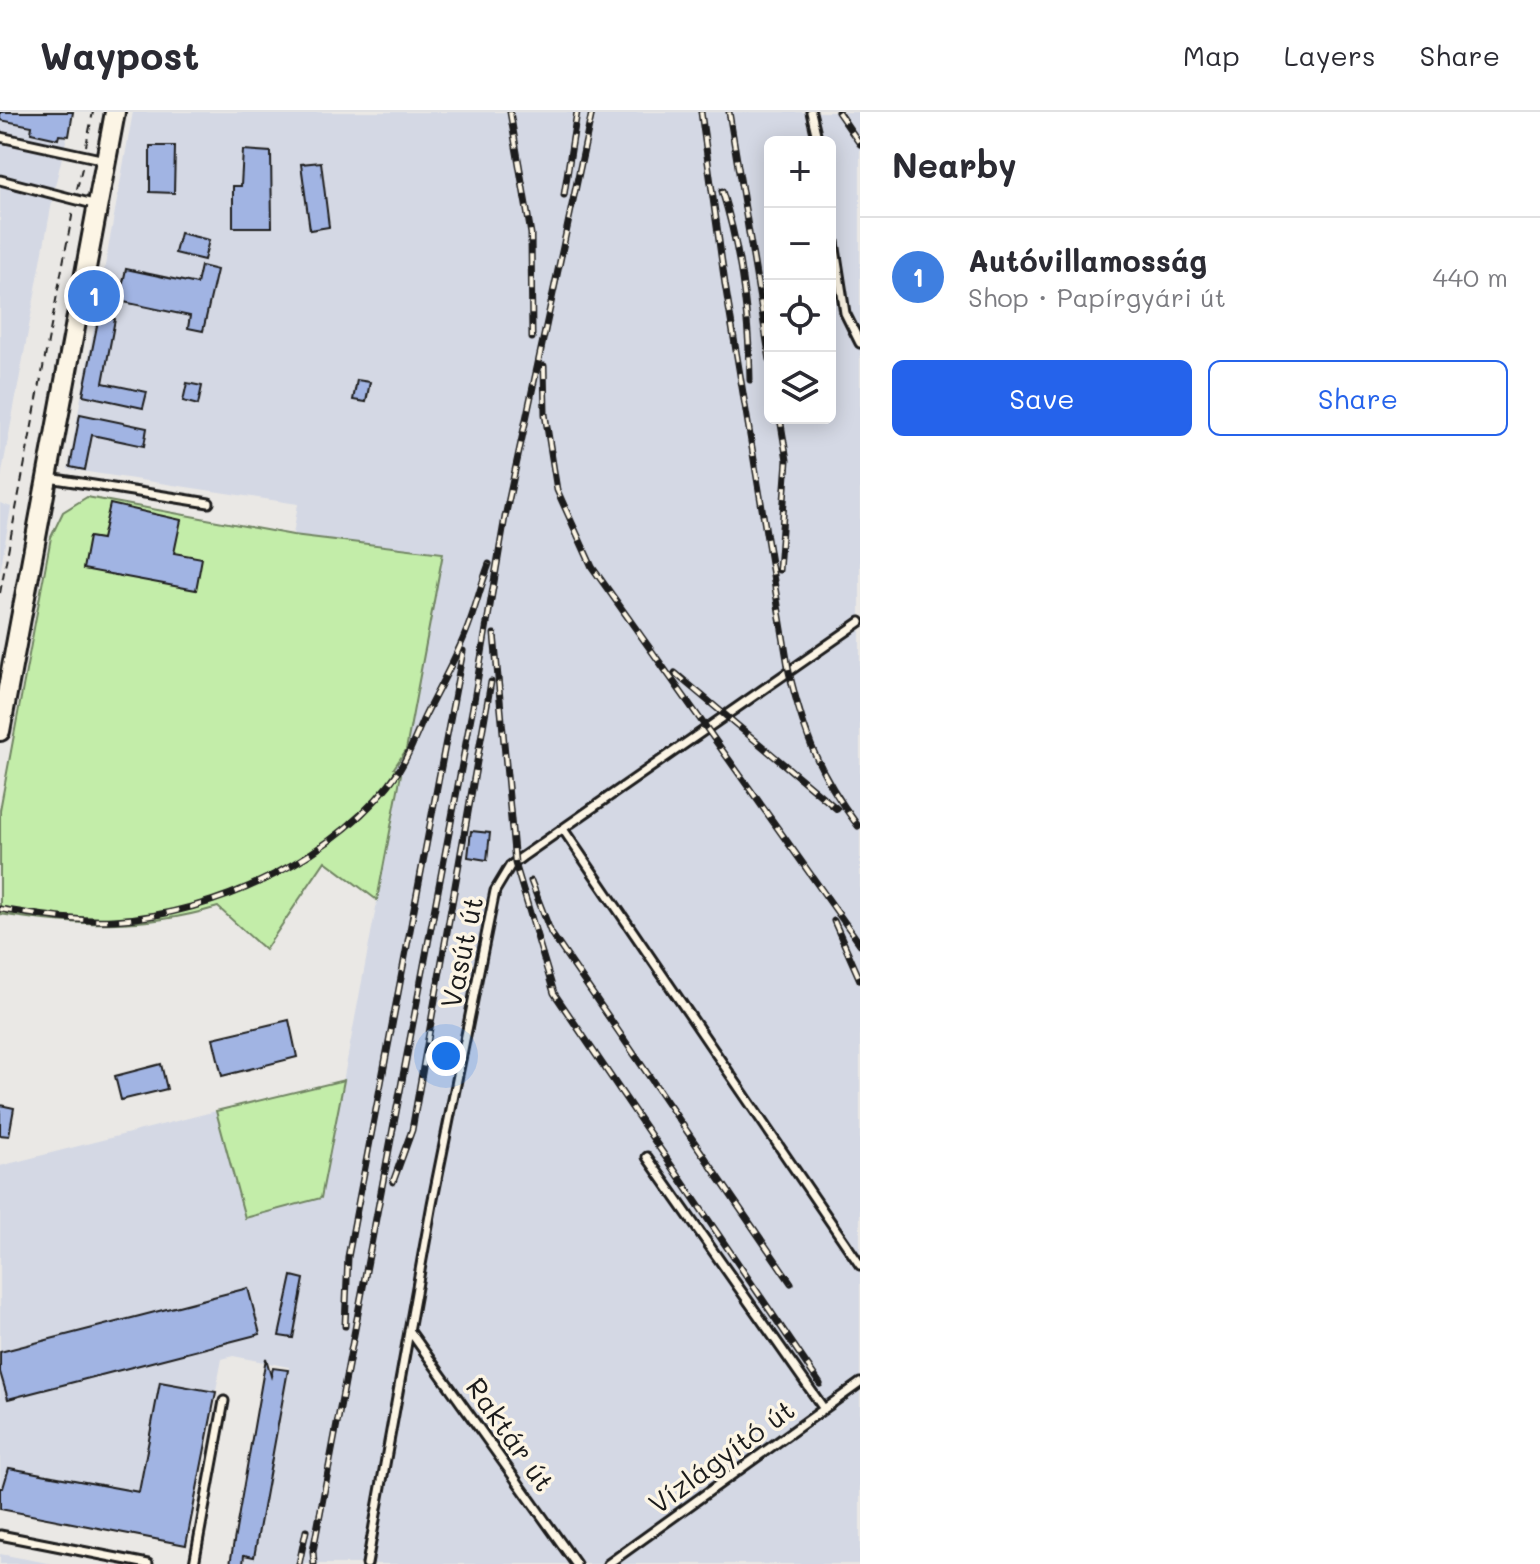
<!DOCTYPE html>
<meta charset="utf-8">
<style>
:root{--surface:#fff;--page:#f2f2f3;--text:#2b2b33;--muted:#7c7c81;--line:#e1e1e2;--accent:#2563eb}
body{margin:0;font-family:Mali,sans-serif;background:var(--page);color:var(--text)}
.controls{position:absolute;right:24px;top:24px;display:grid;overflow:hidden;border-radius:12px;box-shadow:0 4px 20px #0003}
.controls button{width:72px;height:72px;display:grid;place-items:center;padding:0;border:0;border-bottom:2px solid var(--line);background:var(--surface);color:var(--text);font:40px sans-serif}
.you{position:absolute;left:446px;top:944px;width:28px;height:28px;margin:-20px;border:6px solid #fff;border-radius:50%;background:#1a73e8;box-shadow:0 0 0 12px #1a73e833}
.badge{display:grid;place-items:center;width:52px;height:52px;border-radius:50%;background:var(--accent);color:#fff;font-size:26px;font-weight:700}
.pin{position:absolute;translate:-50% -50%;border:4px solid #fff;box-shadow:0 2px 8px #0006}
.list{margin:0;padding:0;list-style:none}
h2{display:flex;justify-content:space-between;align-items:center;height:104px;margin:0;padding:0 32px;font-size:34px}
h2 small{font-size:26px;font-weight:400;color:var(--muted)}
.list li{display:grid;grid-template-columns:52px 1fr auto;gap:24px;align-items:center;box-sizing:border-box;height:120px;padding:0 32px;border-top:2px solid var(--line)}
.list b{display:block;font-size:30px;white-space:nowrap}
.list p{margin:0;font-size:26px;white-space:nowrap;color:var(--muted)}
.list em{font-size:26px;font-style:normal;color:var(--muted)}
.actions{display:flex;gap:16px;padding:24px 32px}
.actions a{flex:1;padding:18px 0;border:2px solid var(--accent);border-radius:12px;text-align:center;font-size:28px;color:var(--accent)}
.actions .main{background:var(--accent);color:#fff}
.icon{flex:none;width:44px;height:44px;fill:none;stroke:currentColor;stroke-width:2;stroke-linecap:round;stroke-linejoin:round}
.map{position:relative;flex:none;width:860px;height:1452px;overflow:hidden}
header{display:flex;align-items:center;gap:48px;box-sizing:border-box;height:112px;padding:0 40px;background:var(--surface);border-bottom:2px solid var(--line)}
header strong{font-size:38px}
nav{display:flex;gap:44px;margin-inline-start:auto;font-size:28px}
main{display:flex}
aside{flex:1;background:var(--surface)}
.map>svg:first-child{display:block}
</style>
<header>
<strong>Waypost</strong>
<nav><a>Map</a><a>Layers</a><a>Share</a></nav>
</header>
<main>
<div class="map">
<svg width="860" height="1452" viewBox="0 0 860 1452">
<rect width="100%" height="100%" fill="#eae8e5"/>
<filter id="ink" filterUnits="userSpaceOnUse"><feTurbulence type="fractalNoise" baseFrequency=".0125" numOctaves="2"/><feDisplacementMap in="SourceGraphic" scale="16" xChannelSelector="R" yChannelSelector="G"/><feConvolveMatrix kernelMatrix="1 2 1 2 8 2 1 2 1" color-interpolation-filters="sRGB"/></filter>
<g filter="url(#ink)">
<path fill="#d4d8e4" fill-rule="evenodd" d="M0,0H73L55,74L0,371Z
M133,0H860V1452H230L259,1284L283,1289L289,1255L233,1244L222,1247L186,1433L0,1396V1054L216,999L245,1106L321,1086L401,663L393,656L443,442L293,423L298,392L68,357ZM770,30H830V306H770Z
M0,391L11,395L0,461Z
M0,1442L53,1452H0Z"/>
<path fill="#c3eda9" stroke="#708462" stroke-width="2" d="M87,385L293,423L443,441L406,638L394,656L401,662L377,788L325,749L265,838L218,795C144,817 75,814 0,802V698L51,425L63,400Z
M344,968L321,1086L245,1106L216,999Z"/>
<path fill="#a1b4e3" stroke="#1c1c1c" stroke-width="2" d="M0,0H73L69,24L59,23L58,27L31,21L32,14L0,8Z
M150,34H175L174,81L150,80Z
M243,38L271,40L272,115H233V74H241Z
M321,50L329,115L310,118L301,52Z
M180,121L209,128L204,148L175,141Z
M201,154L217,158L203,219L188,216L190,204L119,189L126,157L197,172Z
M99,204L115,207L103,271L147,280L143,296L83,283Z
M357,268L370,270L366,290L353,288Z
M187,271L202,274L198,293L183,289Z
M80,302L147,316L144,334L92,323L85,358L70,355Z
M110,392L181,408L174,441L202,446L196,478L83,457L89,425L102,427Z
M471,719L490,721L487,748L468,745Z
M289,908L297,945L222,964L213,926Z
M161,952L167,977L121,988L115,964Z
M0,993L14,996L9,1024L0,1023Z
M292,1164L304,1167L293,1226L279,1224Z
M248,1176L260,1222L8,1287L0,1260V1240Z
M266,1246L271,1264L273,1256L288,1258L254,1445L244,1443L243,1452H230Z
M160,1270L216,1280L186,1433L0,1397V1376H3L9,1356L139,1380Z"/>
<g fill="none" stroke-linecap="round" stroke-linejoin="round">
<g stroke="#1c1c1c" stroke-width="13">
<path id="lane" d="M811,0L818,30
M0,25L105,48
M0,68L97,93
M830,104L845,201L860,231
M49,366L209,391
M563,717L860,1153
M647,1045L824,1297
M409,1218L576,1452
M0,1423L148,1452
M194,1452L224,1289
M367,1452L432,1092L495,779L510,754L522,745L860,510
M608,1452L860,1271"/>
</g>
<g stroke="#1c1c1c" stroke-width="24">
<path id="secondary" d="M0,619L115,0"/>
</g>
<path stroke="#1c1c1c" stroke-width="2" stroke-dasharray="8 6" stroke-linecap="butt" d="M86,34L93,0
M77,77L83,52
M0,481L73,99"/>
<use href="#lane" stroke="#fcf5e5" stroke-width="7"/>
<use href="#secondary" stroke="#fcf5e5" stroke-width="18"/>
<g stroke="#1c1c1c" stroke-width="7">
<path id="rail" d="M510,0L531,122L532,226
M701,0L725,172L789,560C805,625 818,660 858,714
M729,0L770,248
M838,0L860,32
M722,79C741,139 749,205 750,268
M564,83L577,0
M544,254L545,302L557,378L592,455L860,832
M779,458L787,348L780,306
M494,522L515,751L554,881L820,1272
M675,561L837,697
M531,769L551,821L791,1171
M0,797C38,803 75,810 114,808C215,803 343,743 400,657C409,642 416,624 423,608C438,577 456,547 468,515C476,494 481,473 489,452
M834,809L860,868
M393,1070L412,1018L491,570
M345,1214L348,1145L463,539
M299,1452L306,1419
M314,1452L313,1439L473,594L505,405L592,0"/>
</g>
<use href="#rail" stroke="#fcf5e5" stroke-width="4" stroke-dasharray="12" stroke-linecap="butt"/>
</g>
</g>
<g text-anchor="middle" dominant-baseline="central" stroke-width="7" stroke-linejoin="round" paint-order="stroke">
<g font-size="28" fill="#1c1c1c" stroke="#fcf5e5">
<text transform="translate(461 840) rotate(-78)">Vasút út</text>
<text transform="translate(511 1322) rotate(55)">Raktár út</text>
<text transform="translate(721 1344) rotate(-36)">Vízlágyító út</text>
</g>
</g>
</svg>
<div class="controls">
<button>+</button>
<button>−</button>
<button><svg class="icon" aria-label="locate" viewBox="0 0 24 24"><circle cx="12" cy="12" r="6"/><path d="M12 2v4M12 18v4M2 12h4M18 12h4"/></svg></button>
<button><svg class="icon" aria-label="layers" viewBox="0 0 24 24"><path d="M12 4l9 5-9 5-9-5zM3 14l9 5 9-5"/></svg></button>
</div>
<div class="you"></div>
<div class="pin badge" style="left:94px;top:184px;background:#3f7fe0">1</div>
</div>
<aside>
<h2>Nearby<small></small></h2>
<ul class="list">
<li><span class="badge" style="background:#3f7fe0">1</span><div><b>Autóvillamosság</b><p>Shop · Papírgyári út</p></div><em>440 m</em></li>
</ul>
<div class="actions"><a class="main">Save</a><a>Share</a></div>
</aside>
</main>
